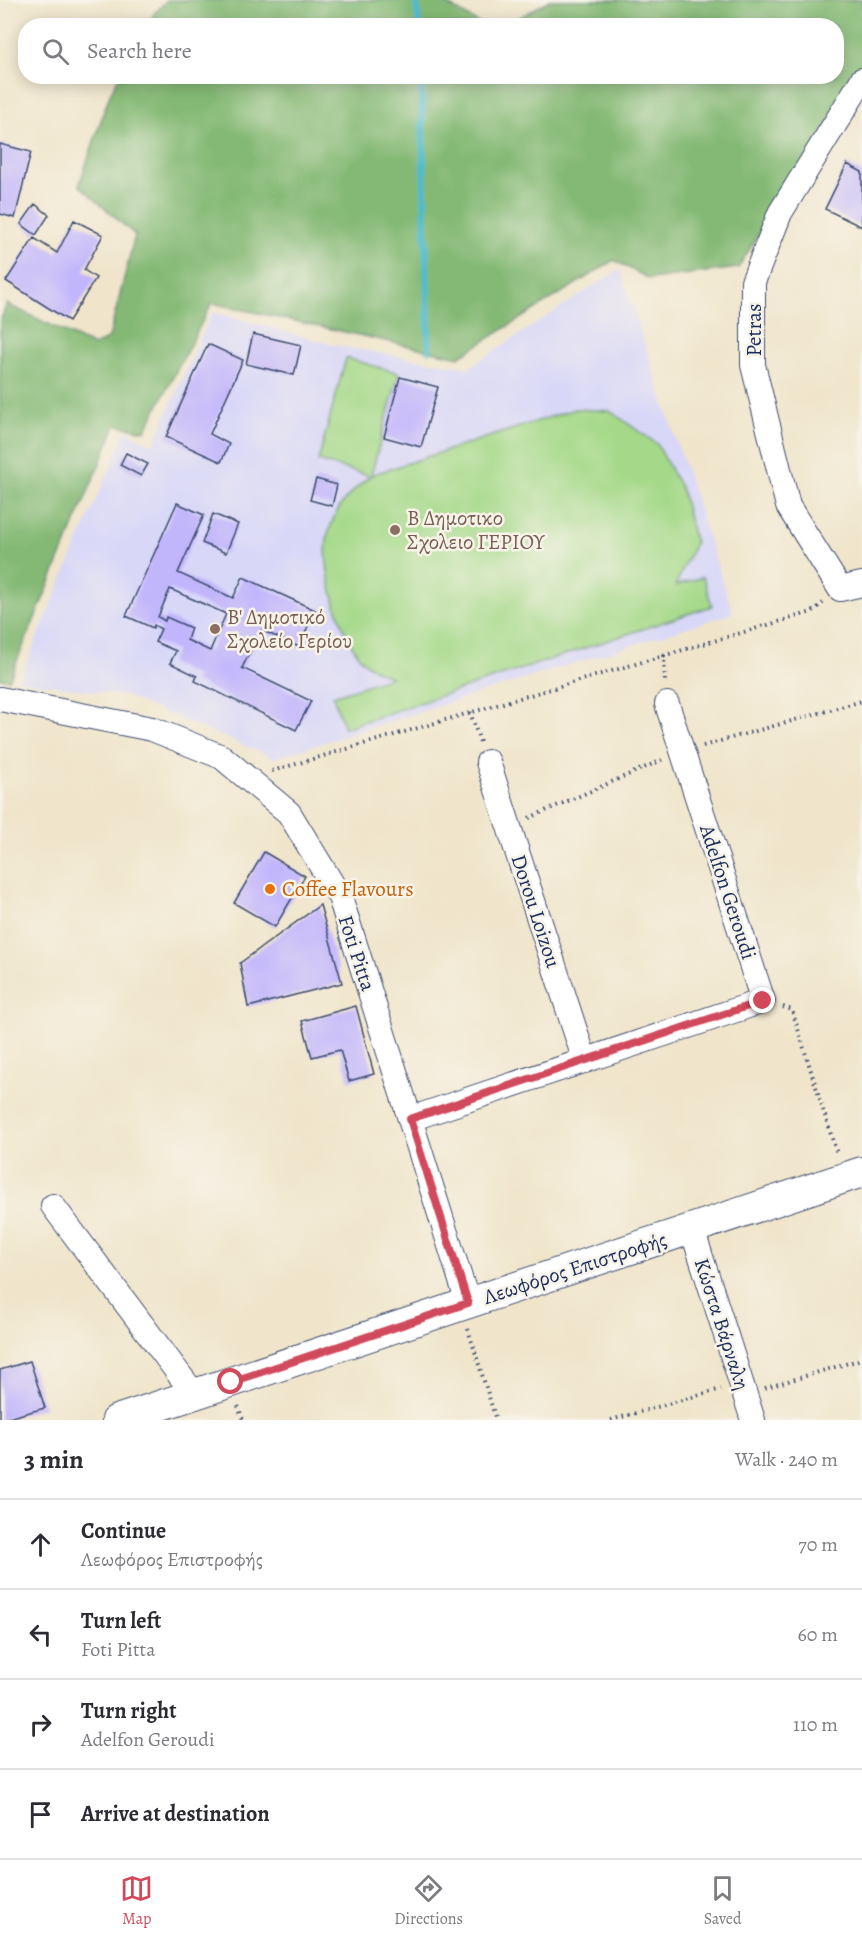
<!DOCTYPE html>
<meta charset="utf-8">
<style>
:root{--surface:#fff;--page:#f2f2f3;--text:#2b2b33;--muted:#7c7c81;--line:#e1e1e2;--accent:#d1495b}
body{margin:0;font-family:Alegreya,serif;background:var(--page);color:var(--text)}
.stop{position:absolute;width:18px;height:18px;margin:-14px;border:4px solid #d1495b;border-radius:50%;background:#fff}
.stop.end{background:#d1495b;border-color:#fff;box-shadow:0 2px 6px #0008}
.list{margin:0;padding:0;list-style:none}
h2{display:flex;justify-content:space-between;align-items:center;height:78px;margin:0;padding:0 24px;font-size:26px}
h2 small{font-size:20px;font-weight:400;color:var(--muted)}
.list li{display:grid;grid-template-columns:39px 1fr auto;gap:18px;align-items:center;box-sizing:border-box;height:90px;padding:0 24px;border-top:2px solid var(--line)}
.list b{display:block;font-size:22px;white-space:nowrap}
.list p{margin:0;font-size:20px;white-space:nowrap;color:var(--muted)}
.list em{font-size:20px;font-style:normal;color:var(--muted)}
.icon{flex:none;width:33px;height:33px;fill:none;stroke:currentColor;stroke-width:2;stroke-linecap:round;stroke-linejoin:round}
.map{position:relative;flex:none;width:862px;height:1420px;overflow:hidden}
.search{position:absolute;background:var(--surface);box-shadow:0 3px 15px #0003;left:18px;right:18px;top:18px;height:66px;display:flex;align-items:center;gap:15px;box-sizing:border-box;padding:0 21px;border-radius:24px;color:var(--muted);font-size:22px}
.sheet{height:438px;background:var(--surface)}
nav{display:flex;justify-content:space-around;align-items:center;box-sizing:border-box;height:84px;border-top:2px solid var(--line);background:var(--surface);font-size:16px;color:var(--muted)}
nav a{display:grid;justify-items:center;gap:3px}
nav .on{color:var(--accent)}
.map>svg:first-child{display:block}
</style>
<div class="map">
<svg width="862" height="1420" viewBox="0 0 862 1420">
<rect width="100%" height="100%" fill="#f7f3e8"/>
<filter id="ink" filterUnits="userSpaceOnUse"><feTurbulence type="fractalNoise" baseFrequency=".0167" numOctaves="2"/><feDisplacementMap in="SourceGraphic" scale="12" xChannelSelector="R" yChannelSelector="G"/><feConvolveMatrix kernelMatrix="1 2 1 2 8 2 1 2 1" color-interpolation-filters="sRGB"/></filter>
<filter id="wash" filterUnits="userSpaceOnUse"><feTurbulence type="fractalNoise" baseFrequency=".008" numOctaves="4" result="noise"/><feDisplacementMap in="SourceGraphic" scale="24" xChannelSelector="R" yChannelSelector="G"/><feGaussianBlur stdDeviation="1.35" result="paint"/><feColorMatrix in="noise" values="0 0 0 0 0 0 0 0 0 0 0 0 0 0 0 0 0 1.4 0 .05"/><feComposite in="paint" operator="in"/></filter>
<g filter="url(#wash)">
<rect width="100%" height="100%" fill="#f0e5cb"/>
<path fill="#d8d7f8" d="M620,269L733,613L274,758L125,696L19,680L126,431L153,445L212,312L338,346L468,368Z"/>
<path fill="#a5d989" stroke="#608474" stroke-width="1.5" d="M346,358L399,373L371,475L575,409L610,411L657,444L682,491L695,543L675,586L703,577L712,606L344,728L333,696L391,677C381,673 370,668 363,661C341,638 320,565 328,534C336,505 349,494 370,476L318,461Z"/>
<path fill="#84b975" stroke="#50746a" stroke-width="1.5" d="M167,0H440L482,25H147L154,14Z
M550,0H862V69L738,268L649,279L614,260L459,357L212,303L145,431L116,425L9,680L0,678V321L7,304L94,346L109,338L135,235L79,185L110,94L119,77L836,76V26L506,25Z"/>
<g fill="none" stroke-linecap="round" stroke-linejoin="round">
<path stroke="#50bbcc" stroke-width="7" d="M416,0L419,26
M421,76L429,350"/>
</g>
<g id="blocks">
<path fill="#c1b5fc" fill-rule="evenodd" d="M0,144L31,152L15,218L0,214Z
M847,164L862,172V227L825,209Z
M35,204L49,215L36,235L21,224Z
M74,220L103,235L84,270L96,278L69,321L6,281L34,238L57,253Z
M253,334L301,345L294,375L246,364Z
M208,344L243,360L210,434L229,444L221,462L166,437Z
M400,377L438,387L421,447L384,437Z
M126,453L148,464L141,476L120,465Z
M316,479L337,485L332,506L310,500Z
M177,503L204,515L178,573L233,598L243,577L315,610L299,647L261,630L242,668L311,701L296,730L195,681L197,676L170,663L176,651L155,642L161,629L154,625L153,628L126,616ZM170,589L226,614L210,651L187,640L191,628L166,617L165,621L158,617Z
M213,514L238,524L226,553L202,543Z
M264,852L305,876L275,927L234,903Z
M320,905L342,983L248,1007L240,963Z
M356,1006L374,1074L349,1081L340,1050L312,1057L302,1021Z
M30,1361L45,1408L0,1420V1370Z"/>
</g>
</g>
<g filter="url(#ink)">
<use href="#blocks" fill-opacity="0" stroke="#3b4a6e" stroke-width="1.5"/>
<g fill="none" stroke-linecap="round" stroke-linejoin="round">
<g stroke="#3b4a6e" stroke-width="26">
<path id="minor" d="M862,80L780,213L753,282V365L788,506L840,589L862,584
M0,699L152,729L222,757L289,813L340,897L468,1303
M488,762L585,1061
M410,1119L763,1001L667,704
M53,1206L194,1394
M692,1229L753,1420"/>
</g>
<g stroke="#3b4a6e" stroke-width="32">
<path id="tertiary" d="M117,1420L862,1172"/>
</g>
<path stroke="#3b4a6e" stroke-width="4" stroke-dasharray="1.5 4.5" stroke-linecap="butt" d="M664,655L665,682
M470,712L480,742
M703,746L862,701
M272,771L812,612L823,603
M529,818L662,760
M783,1007L792,1010L837,1154
M468,1329L496,1420
M765,1388L862,1359
M238,1406L243,1420
M611,1420L721,1389"/>
<use href="#minor" stroke="#fff" stroke-width="24"/>
<use href="#tertiary" stroke="#fff" stroke-width="30"/>
</g>
</g>
<g fill="none" stroke-linecap="round" stroke-linejoin="round" filter="url(#ink)">
<path stroke="#d1495b" stroke-width="8" d="M231,1382L468,1303L410,1119L763,1001"/>
</g>
<g fill="#8d6e63" stroke="#f7f3e8" stroke-width="2">
<circle cx="395" cy="530" r="6"/>
<circle cx="215" cy="629" r="6"/>
</g>
<circle fill="#e8710a" stroke="#f7f3e8" stroke-width="2" cx="270" cy="889" r="6"/>
<g text-anchor="middle" dominant-baseline="central" stroke-width="5" stroke-linejoin="round" paint-order="stroke">
<g font-size="21" fill="#1b2f5e" stroke="#f7f3e8">
<text transform="translate(754 330) rotate(-90)">Petras</text>
<text transform="translate(728 892) rotate(72)">Adelfon Geroudi</text>
<text transform="translate(536 911) rotate(72)">Dorou Loizou</text>
<text transform="translate(357 953) rotate(72)">Foti Pitta</text>
<text transform="translate(575 1268) rotate(-18)">Λεωφόρος Επιστροφής</text>
<text transform="translate(722 1324) rotate(72)">Κώστα Βάρναλη</text>
</g>
<g font-size="21" fill="#785e54" stroke="#f7f3e8" text-anchor="start">
<text x="407" y="518">Β Δημοτικο<tspan x="407" dy="24">Σχολειο ΓΕΡΙΟΥ</tspan></text>
<text x="227" y="617">Β' Δημοτικό<tspan x="227" dy="24">Σχολείο Γερίου</tspan></text>
</g>
<g font-size="21" fill="#c56008" stroke="#f7f3e8" text-anchor="start">
<text x="282" y="889">Coffee Flavours</text>
</g>
</g>
</svg>
<div class="stop" style="left:231px;top:1382px"></div>
<div class="stop end" style="left:763px;top:1001px"></div>
<div class="search"><svg class="icon" aria-label="search" viewBox="0 0 24 24"><circle cx="10" cy="10" r="6"/><path d="M15 15l6 6"/></svg>Search here</div>
</div>
<section class="sheet">
<h2>3 min<small>Walk · 240 m</small></h2>
<ul class="list">
<li><svg class="icon" aria-label="ahead" viewBox="0 0 24 24"><path d="M12 20V5M6 11l6-6 6 6"/></svg><div><b>Continue</b><p>Λεωφόρος Επιστροφής</p></div><em>70 m</em></li>
<li><svg class="icon" aria-label="left" viewBox="0 0 24 24"><path d="M17 20v-9H6M10 6l-5 5 5 5"/></svg><div><b>Turn left</b><p>Foti Pitta</p></div><em>60 m</em></li>
<li><svg class="icon" aria-label="right" viewBox="0 0 24 24"><path d="M7 20v-9h11M14 6l5 5-5 5"/></svg><div><b>Turn right</b><p>Adelfon Geroudi</p></div><em>110 m</em></li>
<li><svg class="icon" aria-label="arrive" viewBox="0 0 24 24"><path d="M6 21V4h12l-3 4 3 4H6"/></svg><div><b>Arrive at destination</b></div></li>
</ul>
</section>
<nav>
<a class="on"><svg class="icon" aria-label="map" viewBox="0 0 24 24"><path d="M3 6l6-2 6 2 6-2v14l-6 2-6-2-6 2zM9 4v14M15 6v14"/></svg>Map</a>
<a><svg class="icon" aria-label="directions" viewBox="0 0 24 24"><path d="M12 3l9 9-9 9-9-9zM9 14v-3h6M13 9l2 2-2 2"/></svg>Directions</a>
<a><svg class="icon" aria-label="saved" viewBox="0 0 24 24"><path d="M7 4h10v16l-5-4-5 4z"/></svg>Saved</a>
</nav>
